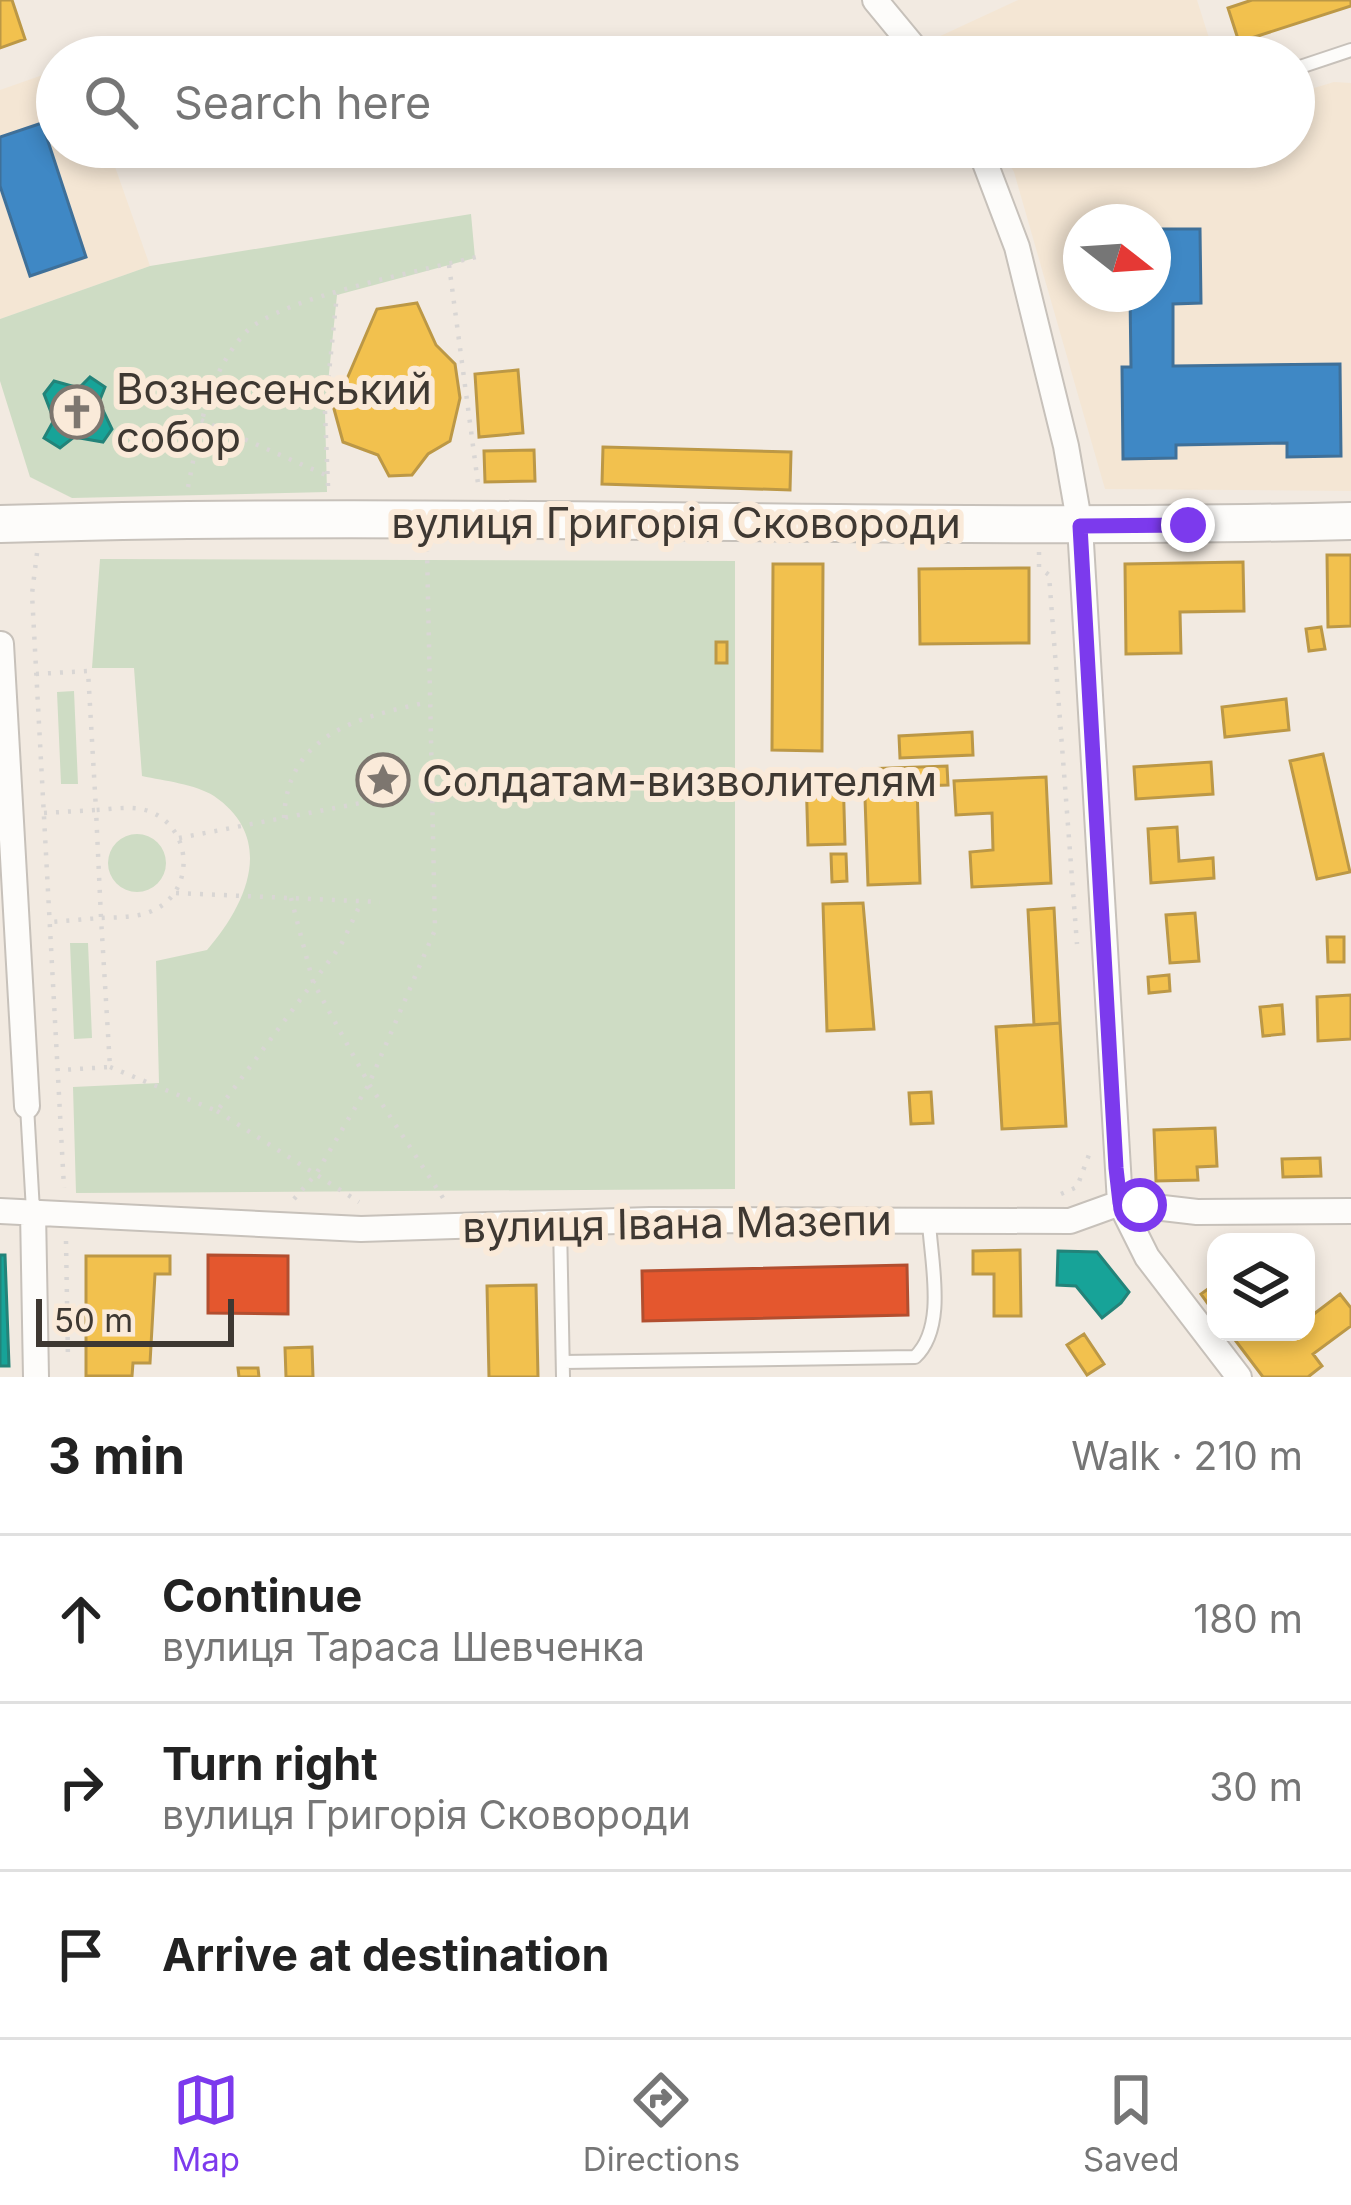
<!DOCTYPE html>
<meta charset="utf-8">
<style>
:root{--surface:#fff;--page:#f6f6f6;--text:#222;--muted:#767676;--line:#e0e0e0;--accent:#7c3aed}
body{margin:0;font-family:Inter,sans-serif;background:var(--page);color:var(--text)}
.controls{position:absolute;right:36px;bottom:36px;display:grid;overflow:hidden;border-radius:24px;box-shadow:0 6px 18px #0003}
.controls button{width:108px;height:108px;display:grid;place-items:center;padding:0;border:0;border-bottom:3px solid var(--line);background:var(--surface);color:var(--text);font:60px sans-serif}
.compass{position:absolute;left:1063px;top:204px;width:108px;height:108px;border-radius:50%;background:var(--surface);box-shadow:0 6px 18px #0003;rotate:107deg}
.scale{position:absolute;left:36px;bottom:30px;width:198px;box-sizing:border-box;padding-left:12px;border:6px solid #3e3832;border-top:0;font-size:33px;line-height:42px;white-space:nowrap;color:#3e3832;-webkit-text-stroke:9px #faead9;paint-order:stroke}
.stop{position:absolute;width:36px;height:36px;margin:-27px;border:9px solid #7c3aed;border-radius:50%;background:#fff}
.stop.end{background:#7c3aed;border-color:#fff;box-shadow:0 3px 12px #0008}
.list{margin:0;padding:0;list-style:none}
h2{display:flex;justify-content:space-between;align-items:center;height:156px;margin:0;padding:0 48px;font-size:51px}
h2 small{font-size:39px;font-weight:400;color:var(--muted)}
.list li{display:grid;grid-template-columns:78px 1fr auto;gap:36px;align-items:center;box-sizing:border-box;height:168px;padding:0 48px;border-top:3px solid var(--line)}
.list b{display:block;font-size:45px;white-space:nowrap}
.list p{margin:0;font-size:39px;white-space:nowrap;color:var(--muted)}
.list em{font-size:39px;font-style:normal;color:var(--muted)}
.icon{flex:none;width:66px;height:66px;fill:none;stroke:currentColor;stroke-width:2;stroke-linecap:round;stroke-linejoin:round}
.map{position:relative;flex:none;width:1351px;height:1377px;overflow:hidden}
.search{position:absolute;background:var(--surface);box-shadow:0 6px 18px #0003;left:36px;right:36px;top:36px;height:132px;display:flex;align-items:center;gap:30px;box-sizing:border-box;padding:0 42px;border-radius:66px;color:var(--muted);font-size:45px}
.sheet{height:660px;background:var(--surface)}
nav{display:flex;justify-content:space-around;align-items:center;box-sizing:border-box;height:168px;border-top:3px solid var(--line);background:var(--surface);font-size:33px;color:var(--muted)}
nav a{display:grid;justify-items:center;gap:6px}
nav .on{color:var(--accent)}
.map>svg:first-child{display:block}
</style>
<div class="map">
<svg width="1351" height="1377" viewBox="0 0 1351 1377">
<rect width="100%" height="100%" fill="#f2eae1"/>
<path fill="#f4e6d4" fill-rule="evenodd" d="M1018,0H1197L1215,57H947L936,38Z
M57,70V147H108L150,266L0,319V90Z
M1334,82L1351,83V491L1105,489L1014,172L999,147H1294V94ZM1081,222H1153V294H1081Z"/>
<path fill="#cedcc4" d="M471,214L475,258L337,295L325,412L327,492L72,498L30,477L0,381V319L150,266Z
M100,559L735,561V1189L76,1193L73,1087L159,1083L156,961L207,950C246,905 277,839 214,796C195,784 165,781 142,776L134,668H92Z
M74,691L78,784H61L57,692Z
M108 863a29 29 0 1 1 58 0a29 29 0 1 1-58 0Z
M70,943H88L92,1038L74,1039Z"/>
<path fill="#f2c14e" stroke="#bc9846" stroke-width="3" d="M0,0H12L25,39L0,48Z
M1252,0H1351V6L1239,42L1228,8Z
M417,303L436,345L455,364L460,398L450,441L428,454L412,475L389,476L378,455L343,442L334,409L377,309Z
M518,370L523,433L479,437L475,374Z
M603,447L791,452L790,490L602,484Z
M534,450L535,481L485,482L484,451Z
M1327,555H1351V626L1328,627Z
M1243,562L1244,611L1180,612L1181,653L1126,654L1125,564Z
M773,564H823L822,751L772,750Z
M1029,568V643L920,644L919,569Z
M1321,627L1325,649L1309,651L1306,629Z
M716,642H727V663H716Z
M1286,699L1289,730L1225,737L1222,707Z
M972,732L973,755L900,758L899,736Z
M1323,754L1350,872L1317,879L1290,761Z
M1211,762L1213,794L1136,799L1134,767Z
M947,766L948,785L917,786L920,883L868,885L864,769Z
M843,772L845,844L808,845L806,773Z
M1046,777L1051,883L972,887L970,852L993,850L992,813L956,815L954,781Z
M1177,827L1179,861L1213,858L1214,878L1151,883L1148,829Z
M831,854H846L847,881L832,882Z
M863,903L874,1029L827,1031L823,904Z
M1054,908L1060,1023L1034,1025L1028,910Z
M1195,913L1199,961L1170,963L1166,915Z
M1327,937H1344V962H1328Z
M1169,975L1170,991L1149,993L1148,977Z
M1351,995V1039L1318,1041L1317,997Z
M1282,1005L1284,1034L1263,1036L1260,1007Z
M1060,1023L1066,1126L1002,1129L996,1027Z
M931,1092L933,1123L911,1124L909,1093Z
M1215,1128L1217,1166L1197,1167L1198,1180L1156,1181L1154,1130Z
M1320,1158L1321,1176L1283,1177L1282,1159Z
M1020,1250L1021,1316H994V1274H973V1251Z
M86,1256H170V1274H155L150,1363H133L132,1376H86Z
M1216,1283V1315L1201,1294Z
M536,1285L538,1377H489L487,1286Z
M1340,1294L1351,1308V1326L1313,1354L1322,1366L1308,1377H1263L1229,1332H1306V1320Z
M1084,1334L1104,1364L1087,1375L1067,1345Z
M312,1347L313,1377H286L285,1348Z
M238,1368H258L259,1377H239Z"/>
<path fill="#e4572e" stroke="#b24e2f" stroke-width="3" d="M208,1255L288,1256V1314L208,1313Z
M907,1265L908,1315L643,1321L642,1271Z"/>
<path fill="#3f88c5" stroke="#3f7099" stroke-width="3" d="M1189,41L1194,57H1137Z
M42,123L86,257L30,276L0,186V137Z
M1153,229H1200L1201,303L1173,304V366L1340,364L1341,456L1287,457V443L1176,445V458L1123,459L1122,367H1131L1130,294H1153Z"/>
<path fill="#17a398" stroke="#238379" stroke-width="3" d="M90,377L105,387L99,402L112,429L103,442L74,437L60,448L44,438L54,420L44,394L54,381L79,388Z
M1058,1251L1097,1252L1129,1292L1121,1303L1102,1318L1076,1286L1057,1285Z
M0,1255H5L9,1366H0Z"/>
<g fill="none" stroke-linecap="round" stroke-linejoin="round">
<g stroke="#c7c1ba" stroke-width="16">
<path id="lane" d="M1294,69L1351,50
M987,161L1035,147
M27,1106L33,1211
M560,1224L563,1377
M563,1362L915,1357C947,1327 931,1262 929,1222"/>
</g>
<g stroke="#c7c1ba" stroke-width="28">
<path id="street" d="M875,0L922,57
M979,147L1017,247L1066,446L1080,526L1120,1203L1147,1257L1239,1377
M1,644L27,1106
M0,1211L361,1229L650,1220L1070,1221L1120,1203L1197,1212L1351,1211
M33,1211L36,1377"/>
</g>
<g stroke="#c7c1ba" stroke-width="40">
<path id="secondary" d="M0,524C450,510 901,532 1351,521"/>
</g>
<path stroke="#d9d6d4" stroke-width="4.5" stroke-dasharray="3 9" stroke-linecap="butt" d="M449,265L479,491
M201,420L328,476
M328,486L325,412L337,294
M188,487C199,433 206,375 246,332C280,297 431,269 484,255
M1039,552V567L1049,575L1077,944
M37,553L32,594L64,1188
M36,674L88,671L96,810C114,809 134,805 151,812C192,829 195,889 156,909C140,918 120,917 101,918L110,1067L61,1070
M44,813L96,810L101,918L51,922
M284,818C287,734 358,717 429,702
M179,838L366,802
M176,893L380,902
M291,898L313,982L369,1084L445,1201
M110,1067L217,1111L341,945L362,901
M217,1111L359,1202
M1061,1194L1077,1187L1090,1152
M294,1199L316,1174L369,1084L435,930L427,551
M66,1241L68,1360"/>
<use href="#lane" stroke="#fdfcfa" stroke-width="12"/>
<use href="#street" stroke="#fdfcfa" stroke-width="24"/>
<use href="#secondary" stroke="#fdfcfa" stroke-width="36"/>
</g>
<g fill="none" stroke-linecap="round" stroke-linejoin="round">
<path stroke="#7c3aed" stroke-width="15" d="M1140,1205L1120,1203L1116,1168L1080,526L1188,525"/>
</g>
<defs>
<g id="church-ring" transform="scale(2.7)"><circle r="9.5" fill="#faead9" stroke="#7d766f" stroke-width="1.5"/><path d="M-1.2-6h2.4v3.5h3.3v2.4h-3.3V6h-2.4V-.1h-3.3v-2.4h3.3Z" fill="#7d766f"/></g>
<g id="sight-ring" transform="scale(2.7)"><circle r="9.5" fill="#faead9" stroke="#7d766f" stroke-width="1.5"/><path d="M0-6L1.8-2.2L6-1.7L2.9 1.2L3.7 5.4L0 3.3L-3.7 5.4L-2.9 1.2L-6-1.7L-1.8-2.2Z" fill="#7d766f"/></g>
</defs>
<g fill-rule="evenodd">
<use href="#church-ring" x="77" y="412"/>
<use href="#sight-ring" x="383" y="780"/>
</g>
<g text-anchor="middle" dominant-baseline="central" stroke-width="12" stroke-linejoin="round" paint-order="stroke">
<g font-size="42" fill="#3e3832" stroke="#faead9" text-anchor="start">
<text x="116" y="388">Вознесенський<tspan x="116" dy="48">собор</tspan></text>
<text x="422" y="780">Солдатам-визволителям</text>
</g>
<g font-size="42" fill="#3e3832" stroke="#faead9">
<text x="676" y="522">вулиця Григорія Сковороди</text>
<text transform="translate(677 1223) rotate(-1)">вулиця Івана Мазепи</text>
</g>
</g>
</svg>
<div class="controls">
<button><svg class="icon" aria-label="layers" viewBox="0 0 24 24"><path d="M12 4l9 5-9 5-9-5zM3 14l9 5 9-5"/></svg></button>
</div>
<svg class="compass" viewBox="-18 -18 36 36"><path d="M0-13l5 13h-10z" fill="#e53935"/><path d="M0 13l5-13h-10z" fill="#767676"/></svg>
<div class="scale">50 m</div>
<div class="stop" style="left:1140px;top:1205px"></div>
<div class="stop end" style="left:1188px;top:525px"></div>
<div class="search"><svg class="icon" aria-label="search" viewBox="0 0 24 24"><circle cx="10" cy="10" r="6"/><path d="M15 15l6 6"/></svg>Search here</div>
</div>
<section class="sheet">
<h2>3 min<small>Walk · 210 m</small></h2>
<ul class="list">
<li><svg class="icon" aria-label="ahead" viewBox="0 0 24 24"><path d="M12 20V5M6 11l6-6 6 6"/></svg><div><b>Continue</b><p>вулиця Тараса Шевченка</p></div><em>180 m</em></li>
<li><svg class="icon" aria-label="right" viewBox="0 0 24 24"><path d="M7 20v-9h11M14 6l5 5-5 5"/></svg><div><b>Turn right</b><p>вулиця Григорія Сковороди</p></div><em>30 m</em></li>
<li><svg class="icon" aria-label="arrive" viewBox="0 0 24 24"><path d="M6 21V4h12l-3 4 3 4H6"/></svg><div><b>Arrive at destination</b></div></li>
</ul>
</section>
<nav>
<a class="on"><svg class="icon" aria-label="map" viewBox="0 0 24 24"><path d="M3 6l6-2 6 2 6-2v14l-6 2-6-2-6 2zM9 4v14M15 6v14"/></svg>Map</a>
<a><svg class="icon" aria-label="directions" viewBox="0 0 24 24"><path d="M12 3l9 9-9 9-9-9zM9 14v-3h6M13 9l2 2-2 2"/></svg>Directions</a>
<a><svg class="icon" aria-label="saved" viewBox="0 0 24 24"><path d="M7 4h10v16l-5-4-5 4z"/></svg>Saved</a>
</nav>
